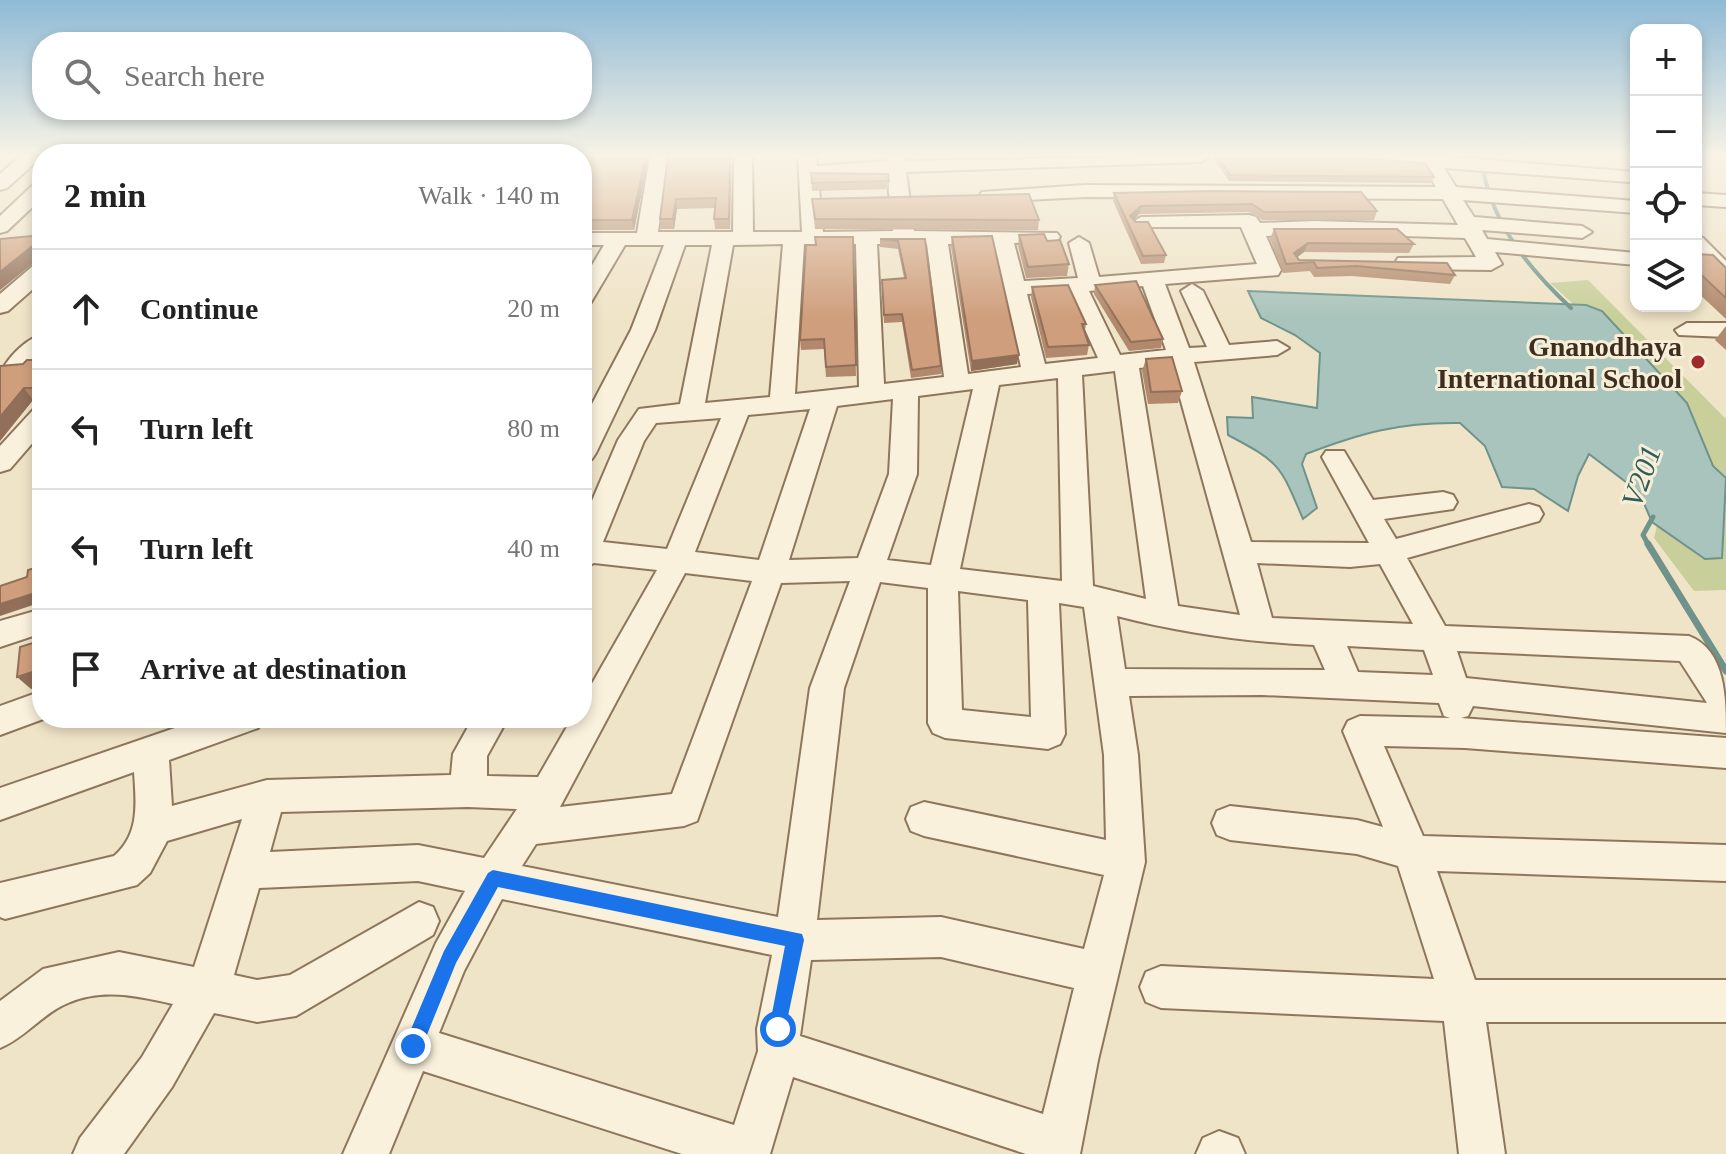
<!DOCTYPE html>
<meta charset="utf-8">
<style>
:root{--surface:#fff;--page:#f2f2f2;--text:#222;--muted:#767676;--line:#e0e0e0}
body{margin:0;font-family:"Times New Roman",serif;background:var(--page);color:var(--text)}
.controls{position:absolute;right:24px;top:24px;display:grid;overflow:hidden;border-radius:16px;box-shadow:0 4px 12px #0003}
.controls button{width:72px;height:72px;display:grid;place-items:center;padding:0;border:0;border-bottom:2px solid var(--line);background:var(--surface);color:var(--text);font:40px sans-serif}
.stop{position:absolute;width:24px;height:24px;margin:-18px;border:6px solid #1a73e8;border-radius:50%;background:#fff}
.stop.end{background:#1a73e8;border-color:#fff;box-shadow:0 2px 8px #0008}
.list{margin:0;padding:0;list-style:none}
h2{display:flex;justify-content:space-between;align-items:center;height:104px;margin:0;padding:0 32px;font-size:34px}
h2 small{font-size:26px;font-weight:400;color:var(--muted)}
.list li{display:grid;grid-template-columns:52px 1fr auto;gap:24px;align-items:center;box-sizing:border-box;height:120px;padding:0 32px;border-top:2px solid var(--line)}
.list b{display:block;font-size:30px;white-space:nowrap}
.list em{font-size:26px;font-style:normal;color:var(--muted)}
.icon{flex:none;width:44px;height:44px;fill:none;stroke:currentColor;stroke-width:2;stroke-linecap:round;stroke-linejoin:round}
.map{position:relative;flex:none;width:1726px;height:1154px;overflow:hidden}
.search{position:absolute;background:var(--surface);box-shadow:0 4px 12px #0003;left:32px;top:32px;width:560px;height:88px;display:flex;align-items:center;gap:20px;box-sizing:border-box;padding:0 28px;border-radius:32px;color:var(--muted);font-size:30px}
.panel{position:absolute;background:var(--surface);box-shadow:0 4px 12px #0003;left:32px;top:144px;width:560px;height:584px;border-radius:32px}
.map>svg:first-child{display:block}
</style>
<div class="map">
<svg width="1726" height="1154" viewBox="0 0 1726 1154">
<rect width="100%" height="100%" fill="#f0e4c8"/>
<path fill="#c9cf9b" d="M1588,280L1726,419V590L1694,591L1654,538L1683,422L1646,369L1550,283Z"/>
<path fill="#a9c4bc" stroke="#6f938a" stroke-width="2" d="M1248,291L1586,305L1602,311L1687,403L1713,466L1726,478L1722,558L1705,559L1652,522L1639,492L1589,454L1578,476L1568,511L1534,489L1502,487L1485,446L1460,423C1400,422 1361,433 1306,454L1302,464L1317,508L1303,519C1280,465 1281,463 1228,435L1227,417L1253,418L1252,397L1317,408L1320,353L1295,335L1261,318Z"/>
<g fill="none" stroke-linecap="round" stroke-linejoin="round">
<path stroke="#6f938a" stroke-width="4" d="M1481,156C1488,219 1526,266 1571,308"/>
<path stroke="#6f938a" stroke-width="5" d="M1649,546L1643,535L1653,517"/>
<path stroke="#6f938a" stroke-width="7" d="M1648,544L1726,671"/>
<g stroke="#8d765c" stroke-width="4">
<path id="minor" d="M20,156H42V162H36L7,188L0,190V174Z
M650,156H668L658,232H733L734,156H752L753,232H802L798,156H816L817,166L886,161V156H904L905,161L1210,156L1201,162L906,172L914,231L1057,233L1060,237L1057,241L1014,243L1024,281L1078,278L1069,243L1079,237L1089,243L1099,277L1257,264L1241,227H1134L1131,223L1141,217L1249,215L1256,217L1260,223L1314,221L1458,225L1443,199L1085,197L989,202L982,200L979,196L982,192L1085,185L1436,187L1424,166L1367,162L1358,156H1438L1636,172V180L1629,182L1444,168L1456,187L1636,201V213L1463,200L1474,217L1582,226L1592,232L1582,238L1482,230L1487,239L1636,253V265L1495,252L1502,264L1491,270L1406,269L1398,268L1395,263L1398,258L1476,257L1465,238L1314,233L1266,236L1281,270L1278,275L1165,284L1189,348L1207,347L1181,291L1192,284L1203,291L1229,345L1277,341L1289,348L1277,355L1194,362L1251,542L1369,543L1322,457L1326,451H1344L1373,500L1443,492L1453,495L1457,502L1453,509L1384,519L1396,539L1529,504L1539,507L1543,514L1539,521L1407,558L1445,626L1689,636C1726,650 1726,699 1726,733L1473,706L1468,716L1461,718L1726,738V768L1465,748L1384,746L1423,836L1726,845V881L1437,871L1475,980H1726V1022H1486L1505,1154H1459L1444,1021L1161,1008L1146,1002L1140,987L1146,972L1161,966L1434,979L1398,866L1357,854L1230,840L1217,835L1212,823L1217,811L1230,806L1357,820L1383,827L1343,731L1348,721L1360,716L1450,718L1444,716L1439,703L1262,695L1129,696L1138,755L1145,862L1098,1060L1080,1154H1026L793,1077L770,1154H682L423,1071L389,1154H343L436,943L465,891L418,881L259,888L234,975L257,980L290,975L419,902L433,907L439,921L433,935L296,1016L257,1022L214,1013L172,1087L124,1154H73L80,1138L142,1057L173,1004C137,996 103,988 68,1003C43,1013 25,1038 0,1048V1001L43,969L119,952L194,967L242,819L167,841L150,873L137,885L5,919L0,917V883L114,856C140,834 136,803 134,772L0,820V788L204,718H263L258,728L169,760L172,806L267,780L451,775L453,754L473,718H508L487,756V776L538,777L572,718H582V701L657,570L594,563L582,569V524L618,440L639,409L680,404L712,245H685L655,330L596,453L592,459L582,462V423L631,330L664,245H625L590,304L582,306V282L604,245H582V233H637ZM887,173L893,231L823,232L818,177ZM993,243L1021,367L968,374L948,244ZM783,244L770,397L705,403L733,245ZM804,244H856L859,387L795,394ZM877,244H927L944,377L884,384ZM1143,286L1166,350L1120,355L1089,291ZM1068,292L1098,358L1045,364L1027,294ZM1171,365L1240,615L1178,606L1139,368ZM1115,371L1146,599L1093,586L1082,375ZM1058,378L1062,581L960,569L999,385ZM973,389L931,565L887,560L917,474L918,396ZM893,399L889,474L858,558L789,560L837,406ZM810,409L759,560L695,552L748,415ZM721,418L667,549L603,542L644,441L656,423ZM1257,563L1350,567L1380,564L1413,624L1272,618ZM685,573L752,581L672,794L560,807ZM850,581L810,688L778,917L522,866L536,844L684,826L697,821L781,583ZM880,582L928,588V723L933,733L945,738L1048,749L1060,744L1065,734L1059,603L1084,607L1104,755L1106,840L924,802L911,807L906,819L911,831L924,836L1104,875L1084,949L941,917L817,920L844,688ZM958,591L1028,600L1031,717L962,710ZM1117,616C1182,633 1247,642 1314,645L1325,670L1125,669ZM1347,646L1424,650L1433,675L1358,672ZM1457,651L1680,661L1707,703L1466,678ZM468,807L517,809L484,858L418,845L270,852L281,812ZM502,899L772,955L757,1029L758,1051L734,1125L439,1033L464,971ZM941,957L1074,988L1043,1114L800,1036L811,960Z
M42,181V198L7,231L0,233V216L35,183Z
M1696,193L1726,195V207L1696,205Z
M1696,236L1703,238L1726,261V281L1718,279L1696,254Z
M42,263V281L8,311L0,313V294L34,265Z
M1687,323H1726V337L1679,335L1675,330Z
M42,335V355L26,370H8L5,365C13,353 28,338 42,335Z
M42,408V432L10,469L0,472V446L33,410Z
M42,609V633L0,647V621Z
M42,691V718H46L0,735V706Z
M1219,1131L1238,1138L1245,1154H1196L1203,1138Z"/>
</g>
<use href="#minor" fill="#faf1dc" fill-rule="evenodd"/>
</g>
<path fill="#b2896c" d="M582,156H649L634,230H582Z
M668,156H731L730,229H715L714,219L715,208L677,209L674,229H661L660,219Z
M1212,156H1365L1369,159L1434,177L1431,183L1229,181Z
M811,173L889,181V189L812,191Z
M1114,193L1377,211L1374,220H1262L1249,212L1139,214L1134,220L1166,255L1164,263L1141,264L1113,201Z
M812,199L1039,220L1038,230L815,229Z
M42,224V256L0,290L32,236Z
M1274,229L1414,244L1409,253L1304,252L1297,257L1299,260L1455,275L1450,284L1352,276L1314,277L1310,271L1283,273L1270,239Z
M1019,235L1047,241L1069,264L1067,276L1026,278L1018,246Z
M853,237L856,376L826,377L824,349L801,350L800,340L816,245Z
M952,237L1017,364L971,371L951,247Z
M880,239H925L941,366V374L911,378L902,322L884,323L882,287L904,278L898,249L880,247Z
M1696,254L1726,268V319L1696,291Z
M1095,285L1163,339L1161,348L1129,351L1094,294Z
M1032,287L1086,324L1085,330L1089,345L1087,355L1046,358L1031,297Z
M1726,326V350L1715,340Z
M1146,359L1182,391L1178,403L1148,404L1142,371Z
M42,360V400H33L0,441V366L23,364Z"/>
<path fill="#916f58" d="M646,156H649L634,230L632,220Z
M730,156H731L730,229L729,219Z
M676,199L677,209L674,229L673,219Z
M1141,206L1139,214L1129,225L1130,216Z
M1308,243L1304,252L1290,263L1294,253Z
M35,244L42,256L0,290V272Z
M1019,355L1017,364L971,371L972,361Z
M24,388L33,400L0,441V417Z
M42,591V602L0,616V604Z
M42,669V685L31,689L17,677Z"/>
<path fill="#cf9f7d" stroke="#916f58" stroke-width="2" d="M582,156H646L632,220H582Z
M668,156H730L729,219H714L716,198L676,199L673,219H660Z
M1217,156H1365L1369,159L1425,163L1434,177L1230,175Z
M811,173L888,174L889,181L812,183Z
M1211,191L1361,192L1377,211L1264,212L1252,204L1141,206L1130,216L1136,222H1148L1166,255L1143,256L1114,193Z
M1029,194L1039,220L815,219L812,199Z
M42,224V244H35L0,272V239L32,236Z
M1274,229H1397L1414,244L1308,243L1294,253L1299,260L1447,263L1455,275L1356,266L1317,268L1314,262L1286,264Z
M1044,234L1047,241L1060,240L1069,264L1028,267L1019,235Z
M992,236L1019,355L972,361L952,237Z
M815,237H853L856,365L826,367L824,339L800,340L806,245H816Z
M880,239H925L941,366L912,370L902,314L884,315L882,280L906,278L898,241Z
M1696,254L1713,255L1726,268V298L1696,270Z
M1136,281L1163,339L1131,342L1095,285Z
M1068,285L1086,324H1082L1089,345L1048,347L1032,287Z
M1172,357L1182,391L1151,392L1146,359Z
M27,360H42V388H24L0,417V366L23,364Z
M42,566V591L0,604V586L27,577L28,570Z
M42,640V669L17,677L20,647Z"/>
<linearGradient id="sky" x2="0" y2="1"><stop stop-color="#8fbad6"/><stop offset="0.49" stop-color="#f8f3e6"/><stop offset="1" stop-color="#f8f3e6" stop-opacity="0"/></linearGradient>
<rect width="1726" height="317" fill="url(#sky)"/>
<path fill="#1a73e8" d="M493,870L802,934L804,940L784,1035L778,1038L769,1029L785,946L498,887L456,963L420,1052H407L404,1046L444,951L488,873Z"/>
<circle fill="#9e2a2b" stroke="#f7eed8" stroke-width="3" cx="1698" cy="362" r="8"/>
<g text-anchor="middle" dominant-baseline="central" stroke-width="6" stroke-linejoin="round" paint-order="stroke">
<g font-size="28" font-weight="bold" fill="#3d2e20" stroke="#f7eed8" text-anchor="end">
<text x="1682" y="346">Gnanodhaya<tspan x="1682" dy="32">International School</tspan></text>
</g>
<g font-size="30" font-style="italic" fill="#2f5d5a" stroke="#f7eed8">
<text transform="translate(1641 476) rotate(-70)">V201</text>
</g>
</g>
</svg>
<div class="controls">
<button>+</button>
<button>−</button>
<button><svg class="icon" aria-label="locate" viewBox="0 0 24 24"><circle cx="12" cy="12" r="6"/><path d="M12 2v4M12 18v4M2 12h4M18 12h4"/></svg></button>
<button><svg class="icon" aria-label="layers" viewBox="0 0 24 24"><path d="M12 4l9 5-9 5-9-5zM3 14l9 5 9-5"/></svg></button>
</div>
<div class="stop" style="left:778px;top:1029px"></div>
<div class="stop end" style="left:413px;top:1046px"></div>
<div class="search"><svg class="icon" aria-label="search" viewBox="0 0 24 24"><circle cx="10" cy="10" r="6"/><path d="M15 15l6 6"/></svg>Search here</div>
<section class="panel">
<h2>2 min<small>Walk · 140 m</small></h2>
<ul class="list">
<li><svg class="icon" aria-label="ahead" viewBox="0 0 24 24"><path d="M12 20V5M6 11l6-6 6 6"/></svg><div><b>Continue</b></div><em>20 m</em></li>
<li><svg class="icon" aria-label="left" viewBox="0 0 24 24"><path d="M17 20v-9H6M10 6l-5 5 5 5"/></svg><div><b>Turn left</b></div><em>80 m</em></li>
<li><svg class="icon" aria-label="left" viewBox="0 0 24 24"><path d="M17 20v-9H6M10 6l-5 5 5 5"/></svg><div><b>Turn left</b></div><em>40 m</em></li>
<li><svg class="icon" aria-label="arrive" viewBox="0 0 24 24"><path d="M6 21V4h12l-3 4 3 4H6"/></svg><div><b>Arrive at destination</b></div></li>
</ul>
</section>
</div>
